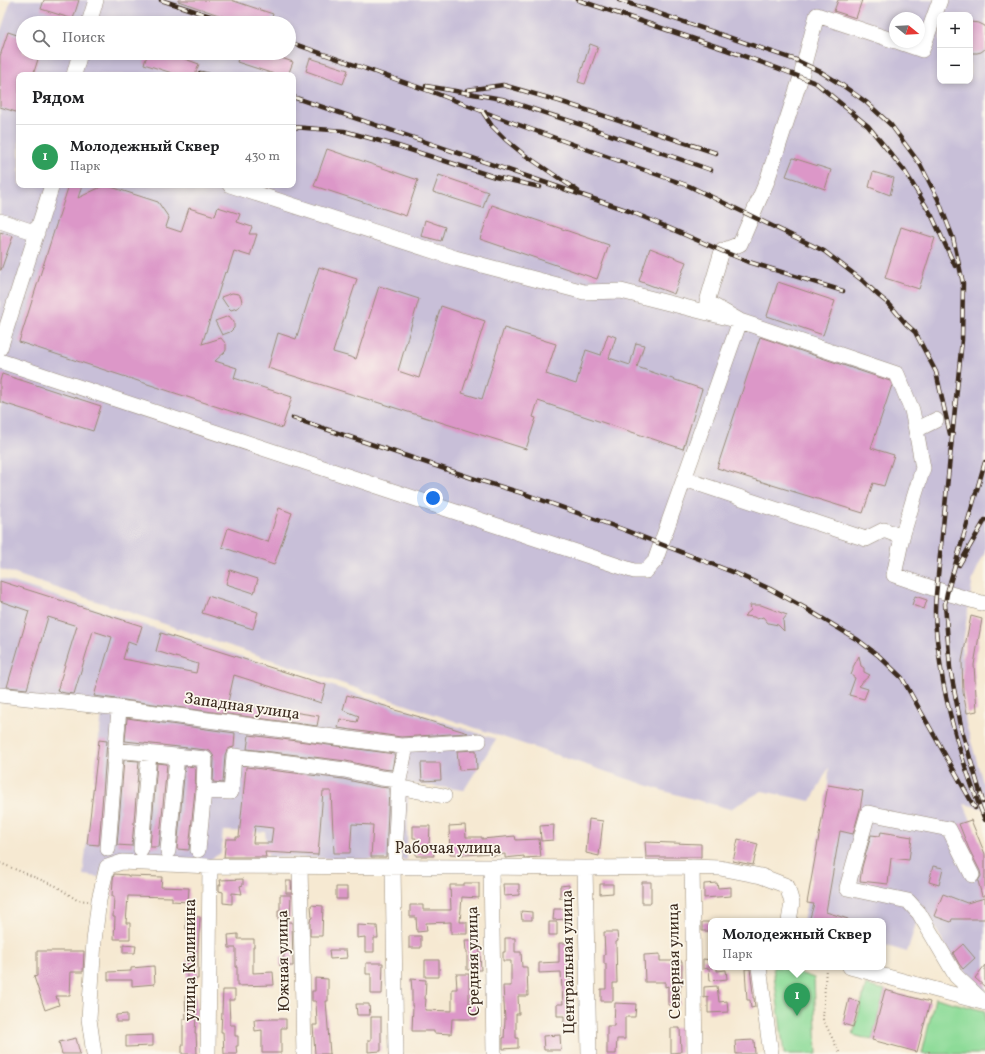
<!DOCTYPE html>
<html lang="ru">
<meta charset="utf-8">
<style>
:root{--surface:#fff;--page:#f2f2f2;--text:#202124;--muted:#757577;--line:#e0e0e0;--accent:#1a73e8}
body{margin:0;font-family:Vollkorn,serif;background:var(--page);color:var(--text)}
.controls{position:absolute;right:12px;top:12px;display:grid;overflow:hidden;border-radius:8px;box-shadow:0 2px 6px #0003}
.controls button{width:36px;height:36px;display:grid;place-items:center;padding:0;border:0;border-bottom:1px solid var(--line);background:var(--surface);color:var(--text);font:20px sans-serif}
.compass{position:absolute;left:889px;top:12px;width:36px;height:36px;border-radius:50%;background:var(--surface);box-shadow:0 2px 6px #0003;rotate:108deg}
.you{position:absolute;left:433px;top:498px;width:14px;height:14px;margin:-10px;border:3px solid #fff;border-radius:50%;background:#1a73e8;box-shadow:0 0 0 6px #1a73e833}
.badge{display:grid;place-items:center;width:26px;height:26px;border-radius:50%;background:var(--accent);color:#fff;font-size:13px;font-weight:700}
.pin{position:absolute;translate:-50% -33px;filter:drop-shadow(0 1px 2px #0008)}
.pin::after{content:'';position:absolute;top:21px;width:14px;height:12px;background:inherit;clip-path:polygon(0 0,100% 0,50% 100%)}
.popup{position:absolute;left:708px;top:918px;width:178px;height:52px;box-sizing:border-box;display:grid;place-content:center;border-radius:8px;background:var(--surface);filter:drop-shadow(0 1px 3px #0005);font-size:13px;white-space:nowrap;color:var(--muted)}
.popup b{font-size:15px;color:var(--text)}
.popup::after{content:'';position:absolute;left:50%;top:100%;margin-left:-8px;border:8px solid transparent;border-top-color:var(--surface)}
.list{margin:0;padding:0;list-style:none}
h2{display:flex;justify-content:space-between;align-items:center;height:52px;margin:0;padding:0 16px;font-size:17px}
h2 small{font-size:13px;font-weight:400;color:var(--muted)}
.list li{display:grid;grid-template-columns:26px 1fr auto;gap:12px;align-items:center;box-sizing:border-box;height:64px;padding:0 16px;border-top:1px solid var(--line)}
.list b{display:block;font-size:15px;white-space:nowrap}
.list p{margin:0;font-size:13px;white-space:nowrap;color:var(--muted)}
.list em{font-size:13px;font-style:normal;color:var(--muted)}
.icon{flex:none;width:22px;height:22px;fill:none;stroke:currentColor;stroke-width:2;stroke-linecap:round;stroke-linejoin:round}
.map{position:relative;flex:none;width:985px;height:1054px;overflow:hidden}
.search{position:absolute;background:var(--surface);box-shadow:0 2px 6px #0003;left:16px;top:16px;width:280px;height:44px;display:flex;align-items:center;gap:10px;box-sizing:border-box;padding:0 14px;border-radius:22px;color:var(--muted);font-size:15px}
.panel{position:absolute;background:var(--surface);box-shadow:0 2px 6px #0003;left:16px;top:72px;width:280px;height:116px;border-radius:8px}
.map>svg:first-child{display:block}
</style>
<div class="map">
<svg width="985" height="1054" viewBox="0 0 985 1054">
<rect width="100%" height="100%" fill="#fbf7ec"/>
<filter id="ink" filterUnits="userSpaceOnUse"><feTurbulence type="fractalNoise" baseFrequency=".025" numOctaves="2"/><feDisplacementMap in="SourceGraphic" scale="8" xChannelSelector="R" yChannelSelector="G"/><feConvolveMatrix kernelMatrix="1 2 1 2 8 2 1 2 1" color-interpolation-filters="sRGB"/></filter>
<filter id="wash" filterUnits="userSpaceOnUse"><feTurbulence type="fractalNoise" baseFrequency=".012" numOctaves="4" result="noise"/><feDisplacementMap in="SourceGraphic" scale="16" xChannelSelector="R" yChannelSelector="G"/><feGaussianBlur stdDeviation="0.9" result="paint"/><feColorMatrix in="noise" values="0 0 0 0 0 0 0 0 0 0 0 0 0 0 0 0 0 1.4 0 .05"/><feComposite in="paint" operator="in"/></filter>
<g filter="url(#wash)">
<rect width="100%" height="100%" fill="#f6e9d2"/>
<path fill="#c8bfd8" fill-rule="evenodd" d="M11,0H985V552L973,578L962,649L961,686L966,724L985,790V809L964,804L985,854V994L981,991L951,955L922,905L907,952L883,945V921H803L807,903L828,785L829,767L811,801L762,791L730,809L664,791L0,569V33ZM940,15H970V81H940ZM895,18H919V42H895ZM23,23H289V53H23ZM19,75H293V185H19Z
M0,578L496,739L464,790L408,783L407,860L268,857L265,832L223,831L221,853L206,862L120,855L106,860L99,877L83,875L102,713L0,702Z"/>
<path fill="#8ddb98" stroke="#64825b" d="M773,967H781L814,978L817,1054H784Z
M866,985L885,990L872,1040L853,1035Z
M935,998L985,1011V1054H922Z"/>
<g id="blocks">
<path fill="#dc97c8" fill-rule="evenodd" d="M44,0H79L73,19L41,9Z
M178,0H231L273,14L270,23H242L178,1Z
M838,0H862L856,18L834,11Z
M970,22L979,23L985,26V49L981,52L977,53H970Z
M8,32L23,37V53H40L33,75H19V113L0,107V56Z
M590,44L598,47L585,84L578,82Z
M148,53H168L199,64L195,75H178L144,64Z
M240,53H267L293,62L288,75H277L237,62Z
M310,58L348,70L343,84L306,71Z
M327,149L418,180L406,216L314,186Z
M793,158L831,170L825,189L786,176Z
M873,172L894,178L890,195L869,187Z
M439,175L488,192L483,208L433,192Z
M69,185H82L78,198L105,185L158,202L169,218L166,227L181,232L189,208L215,216L218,207L240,214L237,222L252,227L249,234H257L250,256L234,251L227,273L225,272L202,344L221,338L226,344V350L225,352L215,361L237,368L234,378L292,397L282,428L19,342L55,228Z
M492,205L609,245L597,279L480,239Z
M425,220L445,227L441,241L421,236Z
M901,227L935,238L919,289L885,278Z
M0,232L13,236L1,270H0Z
M650,248L686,262L674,294L639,281Z
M319,267L357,279L333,352L347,356L356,359L379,286L419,299L398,371L419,378L441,306L485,321L462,393L482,399L504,328L556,344L546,374L576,384L586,350L601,355L608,334L616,337L609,358L630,365L636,343L644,345L637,367L702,389L683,449L538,401L533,417L536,418L526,449L268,368L278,333L296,339Z
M778,282L835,301L823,335L767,316Z
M232,293L239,294L241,297L242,302L240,306L237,308L231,310L227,306L221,297Z
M229,316L234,322V328L230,332L222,335L215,321Z
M760,337L890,381L892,385L871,448L894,455L884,486L873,483L863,513L717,468Z
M2,374L101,406L93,431L0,402V381Z
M279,508L292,513L274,565L222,547L228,528L268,542Z
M230,570L258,579L254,593L226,584Z
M0,581L142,626L136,645L128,642L123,659L196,673L198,664L156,651L161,633L326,685L321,703L272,687L234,675L228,702L319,716L317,726L94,696L112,637L93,631L74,694L65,693L57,691L77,626L48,617L27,689L7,687L29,611L0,601Z
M208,596L258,612L253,629L202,613Z
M915,596L927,600L924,609L912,605Z
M750,605H761L787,615L783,620L784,631L778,625L768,623L763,617L757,619L754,617L744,616L751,610Z
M971,616L982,619L974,665L977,711L967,713L963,692L962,661Z
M859,656L861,666L864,668V672L870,675L858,686L868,689L864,699L849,695L855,678L851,675L853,670V667Z
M347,695L392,708L391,709L420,717V718L468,733L401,737L338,728L340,719L357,722L359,716L343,710Z
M127,718L235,733L234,747L230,748L227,750L225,755L223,783L213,782L214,759L213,755L210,751L206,750L125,741Z
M249,735L314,743L395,754L392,770L382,769L346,761L247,749Z
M99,740L107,741L99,845L87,844Z
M476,750L477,769L459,770L457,751Z
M124,760L139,761L132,846L117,845Z
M157,763L167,764L159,847H150Z
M421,763H440L441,780L422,781Z
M185,766L196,767L195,790L189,850L177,849Z
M246,767L343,779L379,787L389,788L386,857H371L373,825L352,824L350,853H334L331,791H323L318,855L265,852L266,857H224L226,839H236V837H239ZM255,826L273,828L271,843H253Z
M828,785L863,791L860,809L853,834L840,831L826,912L848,919V921H809L814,904L807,903Z
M589,819L603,821L599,856L586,853Z
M971,820L985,854V896H982L978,881L981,876L980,871L969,849L959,824Z
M465,825L466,837H482V839L515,836L516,840L539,839L541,857L524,858V856L505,858V854L490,856V853L466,855L450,854L449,826Z
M554,825L553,840L541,841L540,826Z
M413,826H430L429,845L432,844L434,856H416V838H413Z
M881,832L912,837L909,860L891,858L888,884L860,881L862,867L871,835L880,836Z
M738,839L758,844L753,865L733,861Z
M645,842L701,844V857H646Z
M933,866L943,868L939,885L929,882Z
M114,874L128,875V876L162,877L161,887L189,888L188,902L172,901V897L128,896L126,923H130V939H114L115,917H113L114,896H112L113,880Z
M243,879V885L240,886L242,894L232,893V904L223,903V892L219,891V885H221L220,880Z
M286,881H291L292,893H286Z
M642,882H651V903H642Z
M464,883H479V898L462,897L460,922H467V934H451V922L426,923L427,931L417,932L416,917H410V905H423V910H451L450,885H464Z
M717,883L718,888L731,887V896L704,898V884Z
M503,884H519V895L504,896Z
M600,884H613V893L600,894Z
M569,885V898H560V886Z
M336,887H347V899H336Z
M943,894L967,903L985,898V919H952L951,922L934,916Z
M280,895H291L290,918L278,919V910H280Z
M311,905L323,906L322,936H310V922L311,918H312Z
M554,909H565L566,919L553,920Z
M521,911L532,912V920H522Z
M186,916L200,917L198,948V979H187V959H189L190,929H186Z
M286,922H292L293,966H280V957H284V944H286Z
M549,922H557V935H549Z
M702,922H710V931H702Z
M357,925L377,926L378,938H374V952H365V937L357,938Z
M604,932H617L618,941L616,942L617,983H613V1001H601V989H606V964H604V955H605Z
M238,934V939H254V947H253V973L273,972L274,985L237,986V967H236V948H229L228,935Z
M409,936H421V948H409Z
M505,938H515V952H521L522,967H527L528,996H518L519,1014H516V1038H518V1048L503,1049V1038H504L505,1020L503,986H511V961H503V952H505Z
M465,940H479L481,970H467V951H466Z
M559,943H571V959H574L575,972L570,973L571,993L570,1025H564V1016H557V1004H563L561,972L539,973V963L559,962Z
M963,944L975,958L963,969L959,964L953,953Z
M123,945L136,946L135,953H123Z
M329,950H346L347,958L330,959Z
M37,951H84L83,972H71L70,996H56L59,1005L45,1010L34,977L37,976Z
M660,954V961H682V986H680V1005H668V986L665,987V982H645L644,955Z
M703,959L711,960V967H717V971L726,970L727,979L710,981L709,968L703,969Z
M425,960H439V977H425Z
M366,963H383L382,994H371V974H366Z
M985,965V987L975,978Z
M154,966L155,984L132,986V980H108V972L131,971V968Z
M745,969H750L753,993V998H754L755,1007L751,1008L750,1000H747Z
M456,974H469V1005L477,1004L476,1019H452L451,1034L434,1033V1031H412L413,1006H412V991L411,979L426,980L425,999H426L425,1010L452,1011V989H457Z
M315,978L328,979V1001H326L330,1054H315L313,1025H317L316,1001H312V991H315Z
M717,986L719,1002L727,1001L728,1012L708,1013V997L704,998V987Z
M223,990H235V1000H229L230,1025H235V1036H238V1046H236L237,1054H224L223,1032H221Z
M885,990L930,1002L917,1052L872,1040Z
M196,995L197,1014H196L195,1033H196L197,1054H182V1046H183V1019H186L185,996Z
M849,999L860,1002L853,1027L843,1024Z
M615,1003L636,1004L635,1017H625V1039H617L616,1054H607V1026H614Z
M356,1004H369L370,1015H357Z
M127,1014V1022H116V1015Z
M371,1017H381V1051L368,1052V1040H371Z
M267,1019H286V1028H281V1053H262V1030L255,1031L254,1020Z
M671,1028H680L681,1052L671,1053Z
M153,1035V1046L126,1047V1036Z
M560,1035L561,1050H544L543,1036Z
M76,1038L80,1054H62L59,1042Z
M754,1040L755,1054H736L735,1041Z"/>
</g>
</g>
<g filter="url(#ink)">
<use href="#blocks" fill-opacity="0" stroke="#988a78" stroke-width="1"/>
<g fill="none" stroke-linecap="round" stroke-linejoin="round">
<g stroke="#988a78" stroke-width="16">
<path id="minor" d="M89,23L96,0
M899,42L922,50L940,0
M74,75L80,53
M230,185L455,258L584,292L621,291L740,321L897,374L912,410L916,430
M0,221L37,233
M0,348L52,185
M0,361L634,571H646L655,561L740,321L707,302L722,251L740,244L767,181L801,77L804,64L817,15L895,41
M684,479L866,539L884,530L902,537L894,575L947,593L985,604
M902,537L923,468L916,430L936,420
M0,695L119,708L401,746L479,741
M115,750L205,759L204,791L231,792L234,756L345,770L381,778L399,780L406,746
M398,787L444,796
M108,849L119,708
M141,849L149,753
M198,850L204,791
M168,851L177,756
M395,856L399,780
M300,866L304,1054
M393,867L396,1054
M491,867L494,1054
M692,867L695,1054
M585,868L589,1054
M972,875L949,829L868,813L847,888L908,901L919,913L956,976L985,1003
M759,967L771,1054
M850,967L982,1002
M94,1054L89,1019L94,941L99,900L107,867L122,862L210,866L491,867L585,868L692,867L720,868L761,876L787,886L792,903L789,921
M208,1054L210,866"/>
</g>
<path stroke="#988a78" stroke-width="2" stroke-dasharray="1 3" stroke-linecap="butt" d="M0,863L56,886L77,900L88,901
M826,967L823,1019L840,1054
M925,1054L929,1052L931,1054"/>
<use href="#minor" stroke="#fff" stroke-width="15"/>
<g stroke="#3b2a1e" stroke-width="4.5">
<path id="rail" d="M161,0L231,23
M578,0L727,50L777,68L816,83L868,126L904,170L932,216L955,266
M619,0L796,60L821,72L842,85L866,102L891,125L920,164L938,199L953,238L963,283L962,340L937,585C936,594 935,603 935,612C935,627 937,641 939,655C946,712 964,768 985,820
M289,42L435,93L508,121L689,186L824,251L863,281L879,296L890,305L906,324L915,332L936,372L950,434
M200,73L209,75
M426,86L502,99L576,123L711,170
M467,90L503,85L559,101L716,153
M293,97L629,211L653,221L722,251L749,262L843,291
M482,111L492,126L506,140L522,153L578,191
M293,127L344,131L398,146L495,177L540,187
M293,418L478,480L522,493L622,529L735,573L770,589L805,608L858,640L879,656L902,678L975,808
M959,565L985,520
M983,802L962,731L950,668L945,604L947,593L985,462"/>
</g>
<use href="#rail" stroke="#fbf7ec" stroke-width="3" stroke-dasharray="9" stroke-linecap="butt"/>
</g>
</g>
<g text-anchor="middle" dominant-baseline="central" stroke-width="3.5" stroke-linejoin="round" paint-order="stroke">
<g font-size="16" fill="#3b2a1e" stroke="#fbf7ec">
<text transform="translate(242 707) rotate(8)">Западная улица</text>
<text x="448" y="849">Рабочая улица</text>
<text transform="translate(191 960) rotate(-90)">улица Калинина</text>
<text transform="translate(284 961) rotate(-91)">Южная улица</text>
<text transform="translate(474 961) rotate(-91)">Средняя улица</text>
<text transform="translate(675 961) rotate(-91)">Северная улица</text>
<text transform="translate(569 962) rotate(-91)">Центральная улица</text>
</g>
</g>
</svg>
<div class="controls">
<button>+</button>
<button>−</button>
</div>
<svg class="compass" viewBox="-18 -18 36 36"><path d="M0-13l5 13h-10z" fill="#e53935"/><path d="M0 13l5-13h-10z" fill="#757577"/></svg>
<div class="you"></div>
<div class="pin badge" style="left:797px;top:1016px;background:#2e9e5b">1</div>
<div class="popup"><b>Молодежный Сквер</b>Парк</div>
<div class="search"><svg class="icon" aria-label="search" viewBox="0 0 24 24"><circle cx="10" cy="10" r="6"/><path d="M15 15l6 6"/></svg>Поиск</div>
<section class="panel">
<h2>Рядом<small></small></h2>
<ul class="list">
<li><span class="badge" style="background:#2e9e5b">1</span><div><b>Молодежный Сквер</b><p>Парк</p></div><em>430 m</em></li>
</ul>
</section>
</div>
